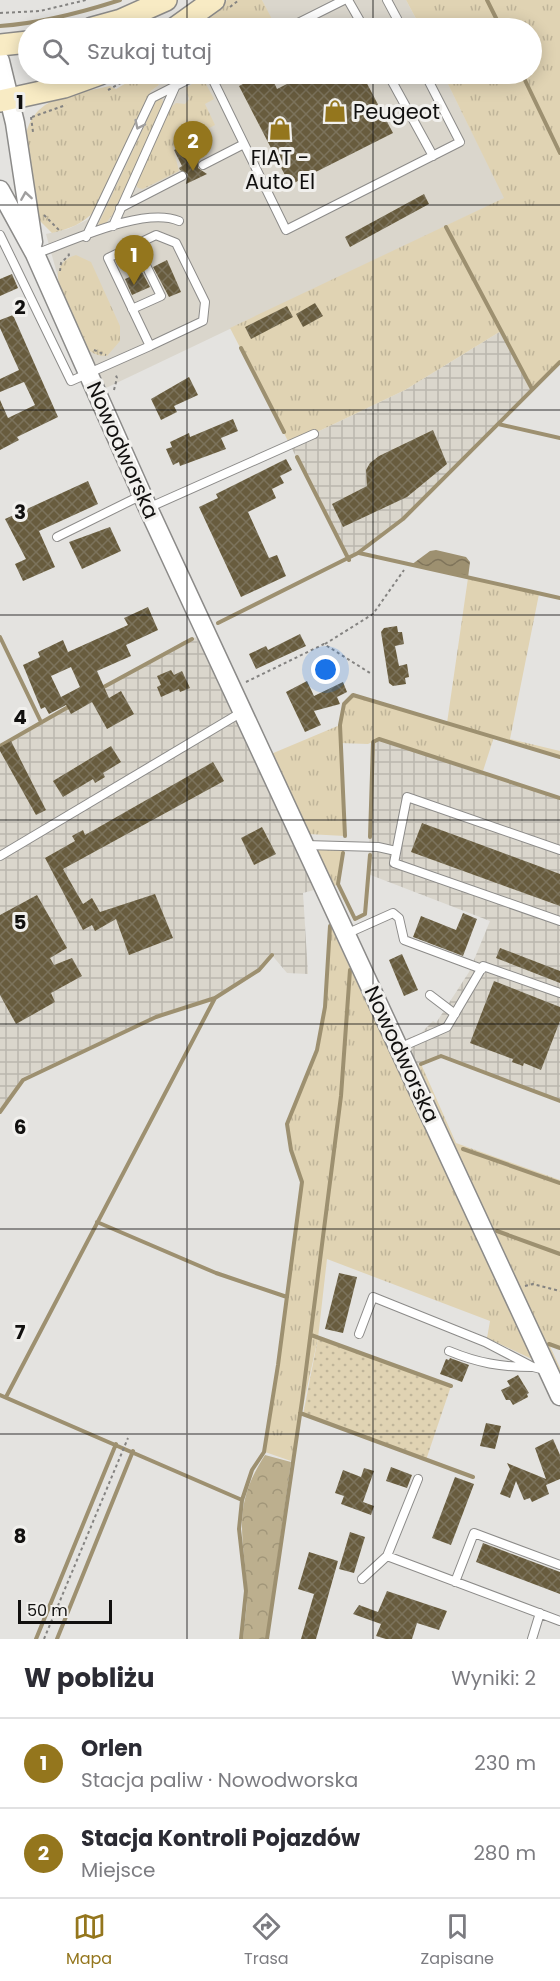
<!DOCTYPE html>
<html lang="pl">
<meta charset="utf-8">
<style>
:root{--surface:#fff;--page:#f2f2f3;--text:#2b2b33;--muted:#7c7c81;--line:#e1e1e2;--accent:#94761d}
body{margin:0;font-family:Poppins,sans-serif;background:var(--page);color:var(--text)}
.scale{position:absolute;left:18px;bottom:15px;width:94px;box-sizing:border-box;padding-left:6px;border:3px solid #11100f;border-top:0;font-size:16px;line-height:21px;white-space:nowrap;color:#11100f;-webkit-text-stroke:4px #f1f0ed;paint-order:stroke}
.you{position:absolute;left:326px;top:670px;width:21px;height:21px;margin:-15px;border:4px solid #fff;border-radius:50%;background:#1a73e8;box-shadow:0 0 0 9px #1a73e833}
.badge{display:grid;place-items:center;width:39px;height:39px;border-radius:50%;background:var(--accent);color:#fff;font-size:20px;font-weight:700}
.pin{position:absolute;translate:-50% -50px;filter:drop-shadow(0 2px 3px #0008)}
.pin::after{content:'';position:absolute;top:32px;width:21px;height:18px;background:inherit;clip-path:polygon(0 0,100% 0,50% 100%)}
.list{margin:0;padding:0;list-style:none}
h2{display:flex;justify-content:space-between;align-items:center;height:78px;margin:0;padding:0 24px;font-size:26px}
h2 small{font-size:20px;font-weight:400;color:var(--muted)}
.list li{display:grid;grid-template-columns:39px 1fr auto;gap:18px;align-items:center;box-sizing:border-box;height:90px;padding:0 24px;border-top:2px solid var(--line)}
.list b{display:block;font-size:22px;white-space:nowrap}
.list p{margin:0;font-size:20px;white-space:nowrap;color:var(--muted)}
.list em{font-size:20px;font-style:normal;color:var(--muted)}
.icon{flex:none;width:33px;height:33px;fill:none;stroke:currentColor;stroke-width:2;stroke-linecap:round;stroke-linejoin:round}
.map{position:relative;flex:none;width:560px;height:1639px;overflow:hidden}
.search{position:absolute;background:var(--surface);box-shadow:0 3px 15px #0003;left:18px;right:18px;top:18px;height:66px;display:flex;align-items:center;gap:15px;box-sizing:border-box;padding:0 21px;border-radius:33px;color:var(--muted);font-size:22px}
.sheet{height:258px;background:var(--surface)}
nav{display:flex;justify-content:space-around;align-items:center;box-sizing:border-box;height:84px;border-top:2px solid var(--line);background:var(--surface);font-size:16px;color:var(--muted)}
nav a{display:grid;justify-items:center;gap:3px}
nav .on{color:var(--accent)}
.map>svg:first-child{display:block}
</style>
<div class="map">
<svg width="560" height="1639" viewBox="0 0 560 1639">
<defs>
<pattern id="industrial-grid" width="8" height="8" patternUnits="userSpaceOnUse" patternTransform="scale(1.5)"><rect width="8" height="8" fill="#dad6cc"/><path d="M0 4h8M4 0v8" fill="none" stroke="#bab7ae"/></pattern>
<pattern id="grass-tufts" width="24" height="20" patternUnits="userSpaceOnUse" patternTransform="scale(1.5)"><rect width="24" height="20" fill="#e0d3b3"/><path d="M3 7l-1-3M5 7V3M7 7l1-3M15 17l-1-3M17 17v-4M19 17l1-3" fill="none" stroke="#bfb499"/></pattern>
<pattern id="forest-crowns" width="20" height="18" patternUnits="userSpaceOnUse" patternTransform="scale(1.5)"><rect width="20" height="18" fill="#bcaf8e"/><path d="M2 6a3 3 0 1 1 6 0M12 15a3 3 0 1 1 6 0" fill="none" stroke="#a19679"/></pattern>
<pattern id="garden-dots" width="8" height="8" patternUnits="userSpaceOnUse" patternTransform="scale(1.5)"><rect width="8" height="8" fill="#e0d3b3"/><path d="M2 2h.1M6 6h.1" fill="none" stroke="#bfb499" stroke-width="1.8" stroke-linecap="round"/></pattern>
<pattern id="water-waves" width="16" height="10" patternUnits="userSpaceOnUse" patternTransform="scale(1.5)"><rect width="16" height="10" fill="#9d9070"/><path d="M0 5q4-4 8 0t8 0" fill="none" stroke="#7f745a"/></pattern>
<pattern id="building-cross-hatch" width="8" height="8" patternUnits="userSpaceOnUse" patternTransform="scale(1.5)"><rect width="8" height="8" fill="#685c3e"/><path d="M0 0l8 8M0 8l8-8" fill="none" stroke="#7c735c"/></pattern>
</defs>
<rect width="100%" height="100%" fill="#e4e3e0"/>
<path fill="#dad6cc" d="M262,0H406L421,28H256L273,23Z
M160,74H443L505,198L106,388L64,299L46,234L68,229L89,219L151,91L159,85L155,76Z"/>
<path fill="url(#industrial-grid)" d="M501,331L532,389L403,519L349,560L290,445L405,390Z
M197,637L314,890L303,893L308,974L287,973L271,954L259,969L216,996L157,1015L22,1078L0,1110V746L184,641Z
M379,739L560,798V1101L441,1056L415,1066L404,1040L421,1033L433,1021L436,1023L469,972L490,921L368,874L373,742Z"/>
<path fill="url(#grass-tufts)" d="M227,0H262L274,23L256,28H193Z
M406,0H560V362L532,389L501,331L405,390L290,445L230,328L504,198L443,74H532V28H421Z
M142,74H160L155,76L159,85L151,91L94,211C84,224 68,229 52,233L40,221L25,140C32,94 73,95 110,86L116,89Z
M198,80L206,84L214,99L205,104L215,125L173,147L179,171L143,189L138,188L136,185L170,108L176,103L185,104L189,99L186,88Z
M157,99H162L164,105L113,214L106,223L98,225Z
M76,255L91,262L120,326V341L107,356C101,356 95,355 90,351C81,344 56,285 58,274C59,264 66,258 76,255Z
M468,578L539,594L510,739L560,751V757L494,737L483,771L379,739L368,744L340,743L345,836L307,834L271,754L340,725L344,704L353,695L447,723Z
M314,848L344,850L338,884L333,887Z
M331,927L536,1361L487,1338L490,1321L327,1259L318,1338L291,1461L265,1452L303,1182L292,1148L288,1124L319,1048L326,1005Z
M421,1064L456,1143L560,1180V1347L549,1344L560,1368V1378L415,1066Z"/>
<path fill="url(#forest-crowns)" d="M265,1455L291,1462L266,1639H243C244,1623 248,1605 247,1588C243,1532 232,1506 265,1455Z"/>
<path fill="url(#garden-dots)" d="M318,1338L451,1386L426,1460L303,1415Z"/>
<path fill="url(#water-waves)" d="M436,550L466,557L470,562L468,578L411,565L430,551Z"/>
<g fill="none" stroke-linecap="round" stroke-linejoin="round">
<path stroke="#9d9070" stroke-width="4" d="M487,0L501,28
M0,26C42,23 80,13 120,0
M522,74L560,153
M446,227L532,389
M241,348L284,432
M498,424L560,438
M297,457L349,560
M359,553L560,598
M218,623L358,553L403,519L560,362
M0,637L41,722
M100,689L192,639
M0,746L70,706
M345,836L340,725L344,704L353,695L560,757
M370,837L373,742L379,739L560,798
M343,853L338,884L355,919L365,914L370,855
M421,1064L441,1056L560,1101
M0,1112L23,1080L156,1017L215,998L259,970L272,955
M463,1149L560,1183
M97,1222L216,1273L287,1297
M497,1231L560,1254
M311,1335L451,1386
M549,1344L560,1348
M0,1395L242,1500L239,1529L246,1591L241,1639
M6,1397L215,998
M300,1413L473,1477
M242,1500L252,1470L264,1452L278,1365L302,1182L291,1150L287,1124L317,1050L325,1007L330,926
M36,1639L116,1444
M57,1639L133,1451
M267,1639L302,1401L341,1096L350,970"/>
</g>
<path fill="url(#building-cross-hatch)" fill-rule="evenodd" d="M262,74H270L277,89L307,74H362L393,133L290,185L239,86Z
M186,144L195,160L199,158L198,168L207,174L186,184L188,174L180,170L179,168L182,166L174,150Z
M424,194L429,204L350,247L345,237Z
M167,260L181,292L169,297L153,267Z
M142,272L150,287L132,295L125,279Z
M12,274L18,288L0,296V279Z
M315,303L323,316L303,327L296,314Z
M287,306L293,317L251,339L245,327Z
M13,315L58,417L17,437L19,440L0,450V400L8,418L35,405L24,382L0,392V379L19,370L0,328V320Z
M189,377L198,395L174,406L177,412L161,420L151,399Z
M233,419L238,431L221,438L226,449L180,466L179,462L173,465L166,449L172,447L170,442L189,433L190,437Z
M433,430L447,464L407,497L343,527L332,504L367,486L366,470L370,463L379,456Z
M286,459L292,470L280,476L284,483L272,489L276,498L248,512L269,558L277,555L286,576L241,597L199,507L218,498L216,494Z
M88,481L98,504L39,531L55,567L23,581L15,564L26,559L5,519Z
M110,527L121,551L82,569L69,542Z
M148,607L158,630L126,645L131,656L97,671L109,698L121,691L134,714L107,729L92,702L71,714L66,705L49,714L45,707L41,709L23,665L40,657L38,652L63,640L68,652L128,625L124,618ZM71,667L80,687L61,697L51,676Z
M397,626L398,632H402L404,644L395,646L399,666L407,664L409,677L405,678L406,684L393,686L389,683L381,632L384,628Z
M300,634L306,646L256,669L249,654L266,646L268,650Z
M171,670L174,675L182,671L190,688L180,692L179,689L161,697L157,687L161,685L157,676Z
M307,681L314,696L343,682L347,692L337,697L340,704L314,711L321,725L305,732L286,692Z
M11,741L46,810L36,815L0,751V747Z
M111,746L121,762L103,773L105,777L95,783L93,779L63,797L53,781Z
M213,762L224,781L63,869L83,904L92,898L100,912L155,894L173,938L129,955L116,919L95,931L92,925L83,930L45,858L75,841L72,836L83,830L85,835Z
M422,823L560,874V906L411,852Z
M262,827L276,854L254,865L241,838Z
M37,895L67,948L50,958L54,965L72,958L82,976L51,993L55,1002L16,1024L0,995V915Z
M463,913L477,919L463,956L413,937L421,916L456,930Z
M500,948L560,971V983L496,958Z
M402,954L418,990L404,996L389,960Z
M494,981L560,1007V1021L541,1070L524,1063L523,1066L512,1062L513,1059L470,1043Z
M339,1273L357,1277L343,1333L325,1329Z
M450,1358L469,1365L462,1382L440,1374L446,1359L449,1360Z
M518,1375L529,1393L527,1394L528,1397L513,1405L510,1400H506L501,1390L510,1386L507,1381Z
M486,1423L501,1426L495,1449L480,1446Z
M553,1439L560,1455V1479L546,1485L549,1494L532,1502L530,1498L524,1500L516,1481L510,1498L500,1494L510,1469L507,1463L546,1479L535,1448Z
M391,1467L412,1475L407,1488L386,1481Z
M364,1468L374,1471L363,1502L374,1506L371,1515L341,1504L344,1496L335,1493L343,1470L361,1477Z
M455,1477L474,1484L451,1545L432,1538Z
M350,1532L365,1537L354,1573L339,1569Z
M483,1543L560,1572V1594L476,1562Z
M309,1552L338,1561L316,1639H301L314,1594L298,1589Z
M387,1591L447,1611L439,1630L417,1623L412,1639H386L376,1636L381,1624L353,1614L359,1605L378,1612Z"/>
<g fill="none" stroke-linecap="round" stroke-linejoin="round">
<g stroke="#8c8b89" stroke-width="10">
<path id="service" d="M348,0L364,28
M387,0L402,28
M288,28L344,0
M210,74L286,230L460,142L425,74
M388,74L433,156
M203,165L244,144
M120,208L182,176
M113,226L176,85
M0,235L71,381L150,346L108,258L156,235L176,243L205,302L203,321L150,346
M86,237L152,98L199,74
M35,254C72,241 144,206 179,221
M132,309L161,296L136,245
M148,508L314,434
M57,537L142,495
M305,845L378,847L396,851
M560,850L407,797L394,863L560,921
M0,856L242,712
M346,934L393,913L399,918L404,940L482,969
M430,995L455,1014
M399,1048L447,1027L483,966L560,993
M359,1334L373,1297L485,1342L533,1367L545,1370
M449,1351C478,1363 501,1367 532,1367
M387,1556L560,1621
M362,1579L387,1556L418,1479
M455,1582L474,1533L560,1565
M532,1639L540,1613"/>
</g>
<g stroke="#8c8b89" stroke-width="21">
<path id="tertiary" d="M0,61L15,123L33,242
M0,190L35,254L148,508L560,1396"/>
</g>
<g stroke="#8c8b89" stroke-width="24">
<path id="secondary" d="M92,28L121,20L166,0
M175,28L214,0
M0,45L28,42
M0,101L64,87L100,74"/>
</g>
<path stroke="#848381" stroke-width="2" stroke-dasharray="3 3" stroke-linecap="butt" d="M230,7L239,0
M0,13L40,11L86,0
M108,90L137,74
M31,117L33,132
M32,117L66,105
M44,215L61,232
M60,271L61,263L69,255L68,252
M94,350L106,355
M114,390L117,378L115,373
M325,644L373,614L404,570
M246,682L324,644L370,673
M525,1286L533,1284L560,1291
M44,1639L128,1438"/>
<use href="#service" stroke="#fff" stroke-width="8"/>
<use href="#tertiary" stroke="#fff" stroke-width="18"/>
<use href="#secondary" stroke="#f8ebc4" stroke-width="21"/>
</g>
<defs><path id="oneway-chevron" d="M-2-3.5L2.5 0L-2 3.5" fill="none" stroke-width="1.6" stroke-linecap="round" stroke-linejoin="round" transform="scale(1.5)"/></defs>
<g stroke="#a09f9f">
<use href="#oneway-chevron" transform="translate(139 125) rotate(115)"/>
<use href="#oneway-chevron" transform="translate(26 196) rotate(-99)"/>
</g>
<path fill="none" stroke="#11100f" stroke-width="1.5" stroke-opacity="0.55" d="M187,0V28M373,0V28M187,74V1639M373,74V1639M0,205H560M0,410H560M0,615H560M0,820H560M0,1024H560M0,1229H560M0,1434H560"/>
<defs>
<g id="shop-bare" transform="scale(1.8)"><path d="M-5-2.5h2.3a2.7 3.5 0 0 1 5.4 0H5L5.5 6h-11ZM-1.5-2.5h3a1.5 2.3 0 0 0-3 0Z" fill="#94761d" stroke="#f1f0ed" stroke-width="2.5" paint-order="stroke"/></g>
</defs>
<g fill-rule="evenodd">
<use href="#shop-bare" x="335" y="111"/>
<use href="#shop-bare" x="280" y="129"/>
</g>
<g text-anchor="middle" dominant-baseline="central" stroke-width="6" stroke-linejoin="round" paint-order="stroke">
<g font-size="21" fill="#11100f" stroke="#f1f0ed" text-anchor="start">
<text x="353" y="111">Peugeot</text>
<text x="280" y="157" text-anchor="middle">FIAT -<tspan x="280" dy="24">Auto El</tspan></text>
</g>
<g font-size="21" fill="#11100f" stroke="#f1f0ed">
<text transform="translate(123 450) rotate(66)">Nowodworska</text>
<text transform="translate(402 1054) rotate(65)">Nowodworska</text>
</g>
</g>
<g font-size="20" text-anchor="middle" font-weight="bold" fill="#11100f" stroke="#f1f0ed" stroke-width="6" stroke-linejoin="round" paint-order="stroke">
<text x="20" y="109">1</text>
<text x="20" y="314">2</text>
<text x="20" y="519">3</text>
<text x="20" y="724">4</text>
<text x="20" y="929">5</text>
<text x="20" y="1134">6</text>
<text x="20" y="1339">7</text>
<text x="20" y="1543">8</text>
</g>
</svg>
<div class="scale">50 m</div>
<div class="you"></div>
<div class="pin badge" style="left:134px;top:285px">1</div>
<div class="pin badge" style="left:193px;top:171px">2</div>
<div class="search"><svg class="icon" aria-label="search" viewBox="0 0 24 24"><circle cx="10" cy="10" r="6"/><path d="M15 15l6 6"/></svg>Szukaj tutaj</div>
</div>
<section class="sheet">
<h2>W pobliżu<small>Wyniki: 2</small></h2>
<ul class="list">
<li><span class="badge">1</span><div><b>Orlen</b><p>Stacja paliw · Nowodworska</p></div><em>230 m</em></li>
<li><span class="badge">2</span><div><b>Stacja Kontroli Pojazdów</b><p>Miejsce</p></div><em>280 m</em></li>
</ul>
</section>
<nav>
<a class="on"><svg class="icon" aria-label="map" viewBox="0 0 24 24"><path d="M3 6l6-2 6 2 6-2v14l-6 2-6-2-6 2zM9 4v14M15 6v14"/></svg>Mapa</a>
<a><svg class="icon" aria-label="directions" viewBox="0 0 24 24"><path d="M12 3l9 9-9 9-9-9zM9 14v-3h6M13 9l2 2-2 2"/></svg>Trasa</a>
<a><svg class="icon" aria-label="saved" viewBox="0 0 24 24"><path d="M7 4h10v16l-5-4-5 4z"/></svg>Zapisane</a>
</nav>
